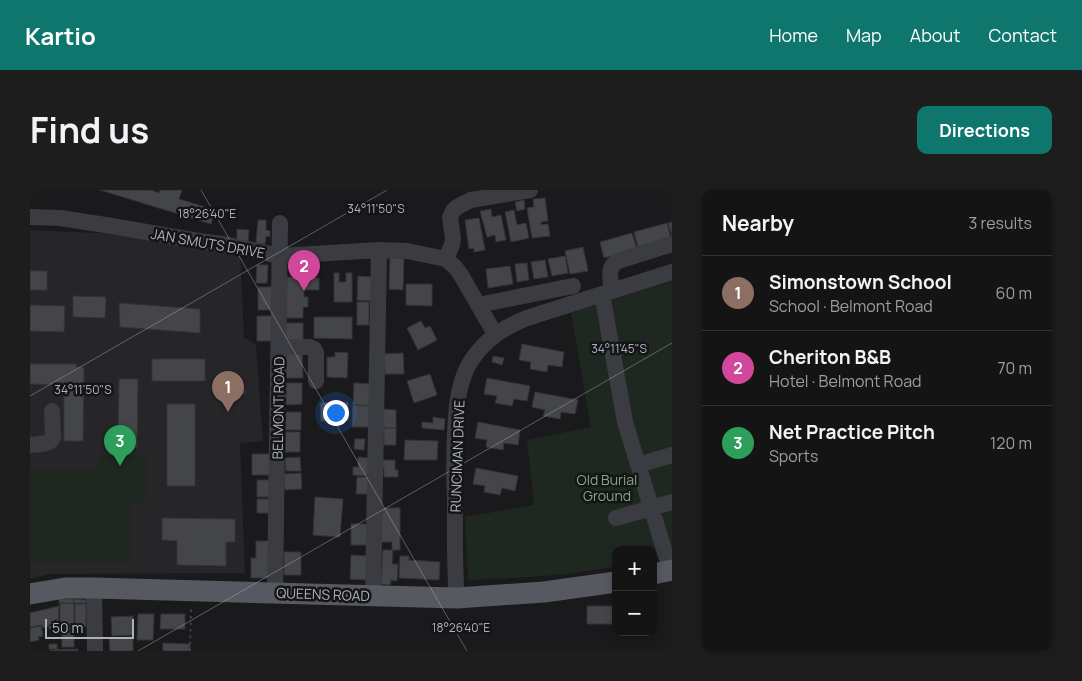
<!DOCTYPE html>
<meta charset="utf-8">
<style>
:root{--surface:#141415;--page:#1d1d1e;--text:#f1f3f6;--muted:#9d9ea0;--line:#333334;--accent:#0f766e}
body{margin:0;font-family:Manrope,sans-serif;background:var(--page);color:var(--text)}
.controls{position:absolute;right:15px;bottom:15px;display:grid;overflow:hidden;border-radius:10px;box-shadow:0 2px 8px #0003}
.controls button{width:45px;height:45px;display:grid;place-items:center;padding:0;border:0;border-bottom:1px solid var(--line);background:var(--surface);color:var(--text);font:25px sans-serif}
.scale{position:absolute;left:15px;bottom:12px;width:89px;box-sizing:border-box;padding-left:5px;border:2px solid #acb2bc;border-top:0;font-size:14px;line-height:18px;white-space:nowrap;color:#acb2bc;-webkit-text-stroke:4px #151517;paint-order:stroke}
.you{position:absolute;left:305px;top:222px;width:18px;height:18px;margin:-12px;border:4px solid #fff;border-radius:50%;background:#1a73e8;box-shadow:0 0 0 8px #1a73e833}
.badge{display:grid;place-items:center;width:32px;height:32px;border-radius:50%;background:var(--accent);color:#fff;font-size:16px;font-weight:700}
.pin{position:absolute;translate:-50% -41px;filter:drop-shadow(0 1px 2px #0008)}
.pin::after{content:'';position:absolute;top:26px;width:18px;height:15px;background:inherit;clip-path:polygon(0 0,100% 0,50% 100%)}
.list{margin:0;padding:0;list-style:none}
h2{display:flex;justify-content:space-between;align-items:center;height:65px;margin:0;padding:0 20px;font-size:21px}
h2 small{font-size:16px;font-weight:400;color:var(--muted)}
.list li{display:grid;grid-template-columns:32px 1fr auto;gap:15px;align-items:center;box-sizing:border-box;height:75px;padding:0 20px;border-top:1px solid var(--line)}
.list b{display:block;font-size:19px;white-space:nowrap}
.list p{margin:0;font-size:16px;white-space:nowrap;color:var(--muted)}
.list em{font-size:16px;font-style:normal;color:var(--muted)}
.map{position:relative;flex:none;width:642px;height:461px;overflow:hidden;border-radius:10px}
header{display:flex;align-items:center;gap:30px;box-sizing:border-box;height:70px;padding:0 25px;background:var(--accent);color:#fff}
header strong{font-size:24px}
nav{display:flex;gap:28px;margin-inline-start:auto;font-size:18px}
.intro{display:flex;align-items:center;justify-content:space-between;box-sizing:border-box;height:120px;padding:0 30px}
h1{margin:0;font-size:35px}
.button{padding:12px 22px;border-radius:10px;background:var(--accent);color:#fff;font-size:18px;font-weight:700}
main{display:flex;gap:30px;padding:0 30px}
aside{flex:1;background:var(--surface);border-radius:10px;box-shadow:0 2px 8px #0003}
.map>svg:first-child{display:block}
</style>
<header>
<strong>Kartio</strong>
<nav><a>Home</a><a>Map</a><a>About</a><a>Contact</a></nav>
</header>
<div class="intro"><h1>Find us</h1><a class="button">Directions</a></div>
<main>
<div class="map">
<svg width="642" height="461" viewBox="0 0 642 461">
<rect width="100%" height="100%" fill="#1a1a1c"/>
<path fill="#262629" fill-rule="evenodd" d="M0,40L88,44L210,60L214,147L226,155L233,251L210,253L215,383L20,384L0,389V194L34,195V251L54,181V177L0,174V141L34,142L35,116L0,115ZM43,106L76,107L75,128L43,127ZM89,113L170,119V143L90,137ZM122,169H175V190L122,191ZM89,189H108L107,258L88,257ZM137,214H165V296H137Z"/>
<path fill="#1f2820" d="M642,91V364L623,368V360H586V376C537,386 487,388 438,390L435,327L504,315L497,250L561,237L541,123Z
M69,265H116V312H101L100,373L0,372V279H69Z"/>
<path fill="#444549" stroke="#343438" d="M70,0H121L129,3L130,0H152L149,9L185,20L181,34Z
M515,8L518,31L511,32V35L518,34L520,46L502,48L497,18L504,17L503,9Z
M494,10L495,19L487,21L485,12Z
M461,19L462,27L471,25L476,50L466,52L465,45L457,47L450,21Z
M484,20L487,35L496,33L499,48L481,52L475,22Z
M449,28L455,60L444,62V58L439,59L435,30Z
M228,30H236V40L240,41V47L236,46L235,54L226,53Z
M642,32V46L638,33Z
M637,33L641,49L608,58L604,42Z
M207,39L219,40L218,52H207Z
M602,43L607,59L574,68L570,52Z
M553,57L558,81L540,84L535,61Z
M535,66L538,83L522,86L518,69Z
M360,68H374L373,100L359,99Z
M515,70L518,87L504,89L501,72Z
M497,73L499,90L487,92L485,74Z
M227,75H238L237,93H226Z
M480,76L483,94L458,98L456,79Z
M0,81H17V100H0Z
M304,83H309V92H316V83H322V112H304Z
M328,86L342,87L341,111L327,110Z
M257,87L289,88V100H274V107H278V117H273V128H256Z
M376,94H402V116L376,115Z
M228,97H243V120H228Z
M43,106L76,107L75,128L43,127Z
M327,112H339V135H327Z
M89,113L170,119V143L90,137Z
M0,115L35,116L34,142L0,141Z
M227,126H243V151H227Z
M284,127H322V149L284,148Z
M391,131L395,138L400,136L407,150L388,160L377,138Z
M256,133H273V152H256Z
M492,154L534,162L532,177L518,175L517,182L500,179L501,172L489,170Z
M305,162L318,163L317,188L297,187V167H305Z
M256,163H272L273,188H256Z
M373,163L374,184H355L354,164Z
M463,166L474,168L472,175L462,172Z
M122,169H175V191H122Z
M0,174H46V177H54L53,251H34V195L0,194Z
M400,184L407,205L384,213L377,191Z
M457,188L500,196L497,211L484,209L482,216L465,213L467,206L454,204Z
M89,189H108L107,258L88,257Z
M256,193H272V214L256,215Z
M324,193L344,194L342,216L323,215Z
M208,199H215V204H207Z
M505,202L548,210L545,224L531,222L530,229L513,226L515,220L502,217Z
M318,212V230L291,231L290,213Z
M137,214H165V296H137Z
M323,215L342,216L341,237H322Z
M353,219L366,220V238H352Z
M256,222H271V240H255Z
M403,227L415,229L414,240L392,238V232L403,233Z
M448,232L490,240L488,255L474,253L473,260L456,257L457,250L445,248Z
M354,238H366V255H354Z
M255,242H270V262H255Z
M325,249H335L334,260L324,259Z
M375,250L408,251L407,270H374Z
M222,264H239L240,285H222Z
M270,267L271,281H256L255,268Z
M328,267L341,268L338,286L323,285V277H328Z
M352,270H365V280H368V287H354V277L352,278Z
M446,278L488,286L485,301L472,298L470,305L454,302L455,296L443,294Z
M271,283L272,299L255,300L254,284Z
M327,287H338L339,304H326Z
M227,290H240V307H227Z
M285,307L313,309L310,347L283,345Z
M227,309H240L239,323H227Z
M352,318H370V360H362V352H351Z
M132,328L205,329V352H196V376L147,375V351L132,350Z
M321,334H337L339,355H321Z
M226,351H239V388H221V368H226Z
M353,360H363L362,374H368L367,391L361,390L360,395L351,394Z
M254,362H271V385H254Z
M321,365L338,366L337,390L320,389Z
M370,366H379V370L410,372L409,390L369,388Z
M29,409H44V413H29Z
M44,409L56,410V413H44Z
M30,413L44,414V435H30Z
M45,414H56V437H45Z
M29,416L28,437L19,439V436L12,438V435L0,437V423Z
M557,416H585V434H557Z
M108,424H124L123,450H107Z
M131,424H155V439H130Z
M103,426L104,445L82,446L81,427Z
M11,436L13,446L8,447L9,450L0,452V438Z
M39,436H44L45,441L37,440V438H39Z
M32,442H44V457H32Z
M103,447V461H80L79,448Z
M133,453L160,454V461H133Z
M19,454H27V459H19Z
M48,459V461H20V460Z"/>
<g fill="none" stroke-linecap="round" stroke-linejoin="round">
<path stroke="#414348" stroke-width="2" stroke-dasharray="2.5 4" stroke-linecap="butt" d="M160,461L161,416"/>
<path stroke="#3b3c41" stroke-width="16" d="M0,27L30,28L82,36L162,50L198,55L250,66L349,60L377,61L416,69L425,77L431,85L465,144
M416,69L422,55L423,49L420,27L423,21L427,17L441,10L500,0
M582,101C581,90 576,77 588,71L642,54
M572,104L595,232L637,369
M448,115L543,96
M249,157H279L284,159L286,163V191
M0,255C8,254 19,255 23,248L22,221
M608,275L642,265
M586,328L642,312
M64,398L65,461
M245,403L250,33
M343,406L349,60
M427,408C424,375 425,342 425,309C424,288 424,266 425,245C426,222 427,199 437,178C450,153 471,138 497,128L642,82"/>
<path stroke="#575960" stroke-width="21" d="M623,384L642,380
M0,404L35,398H64L427,408L514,402L586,392"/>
</g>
<path fill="none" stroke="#acb2bc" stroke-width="1" stroke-opacity="0.45" d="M171,0L437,461M0,206L357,0M108,461L642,153"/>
<g text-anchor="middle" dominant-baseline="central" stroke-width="5" stroke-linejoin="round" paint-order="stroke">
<g font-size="14" fill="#acb2bc" stroke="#151517">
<text transform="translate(178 53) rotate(10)">JAN SMUTS DRIVE</text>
<text transform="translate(248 218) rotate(-89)">BELMONT ROAD</text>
<text transform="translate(427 266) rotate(-88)">RUNCIMAN DRIVE</text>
<text transform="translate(293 404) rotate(2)">QUEENS ROAD</text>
</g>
<g font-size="14" fill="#83a784" stroke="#151517">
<text x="577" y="289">Old Burial<tspan x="577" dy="16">Ground</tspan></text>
</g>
</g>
<g font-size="12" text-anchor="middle" fill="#acb2bc" stroke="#151517" stroke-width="5" stroke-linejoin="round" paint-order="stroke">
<text x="346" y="23">34°11'50"S</text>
<text x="177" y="28">18°26'40"E</text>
<text x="589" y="163">34°11'45"S</text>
<text x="53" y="204">34°11'50"S</text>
<text x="431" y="442">18°26'40"E</text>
</g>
</svg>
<div class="controls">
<button>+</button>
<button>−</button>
</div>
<div class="scale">50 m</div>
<div class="you"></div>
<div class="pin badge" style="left:198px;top:222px;background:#8d6e63">1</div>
<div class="pin badge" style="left:274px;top:101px;background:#d1479c">2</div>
<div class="pin badge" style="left:90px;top:276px;background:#2e9e5b">3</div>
</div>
<aside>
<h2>Nearby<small>3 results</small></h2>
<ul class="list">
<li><span class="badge" style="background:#8d6e63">1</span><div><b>Simonstown School</b><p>School · Belmont Road</p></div><em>60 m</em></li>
<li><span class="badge" style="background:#d1479c">2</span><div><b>Cheriton B&amp;B</b><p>Hotel · Belmont Road</p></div><em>70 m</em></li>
<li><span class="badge" style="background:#2e9e5b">3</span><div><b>Net Practice Pitch</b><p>Sports</p></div><em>120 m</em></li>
</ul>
</aside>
</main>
